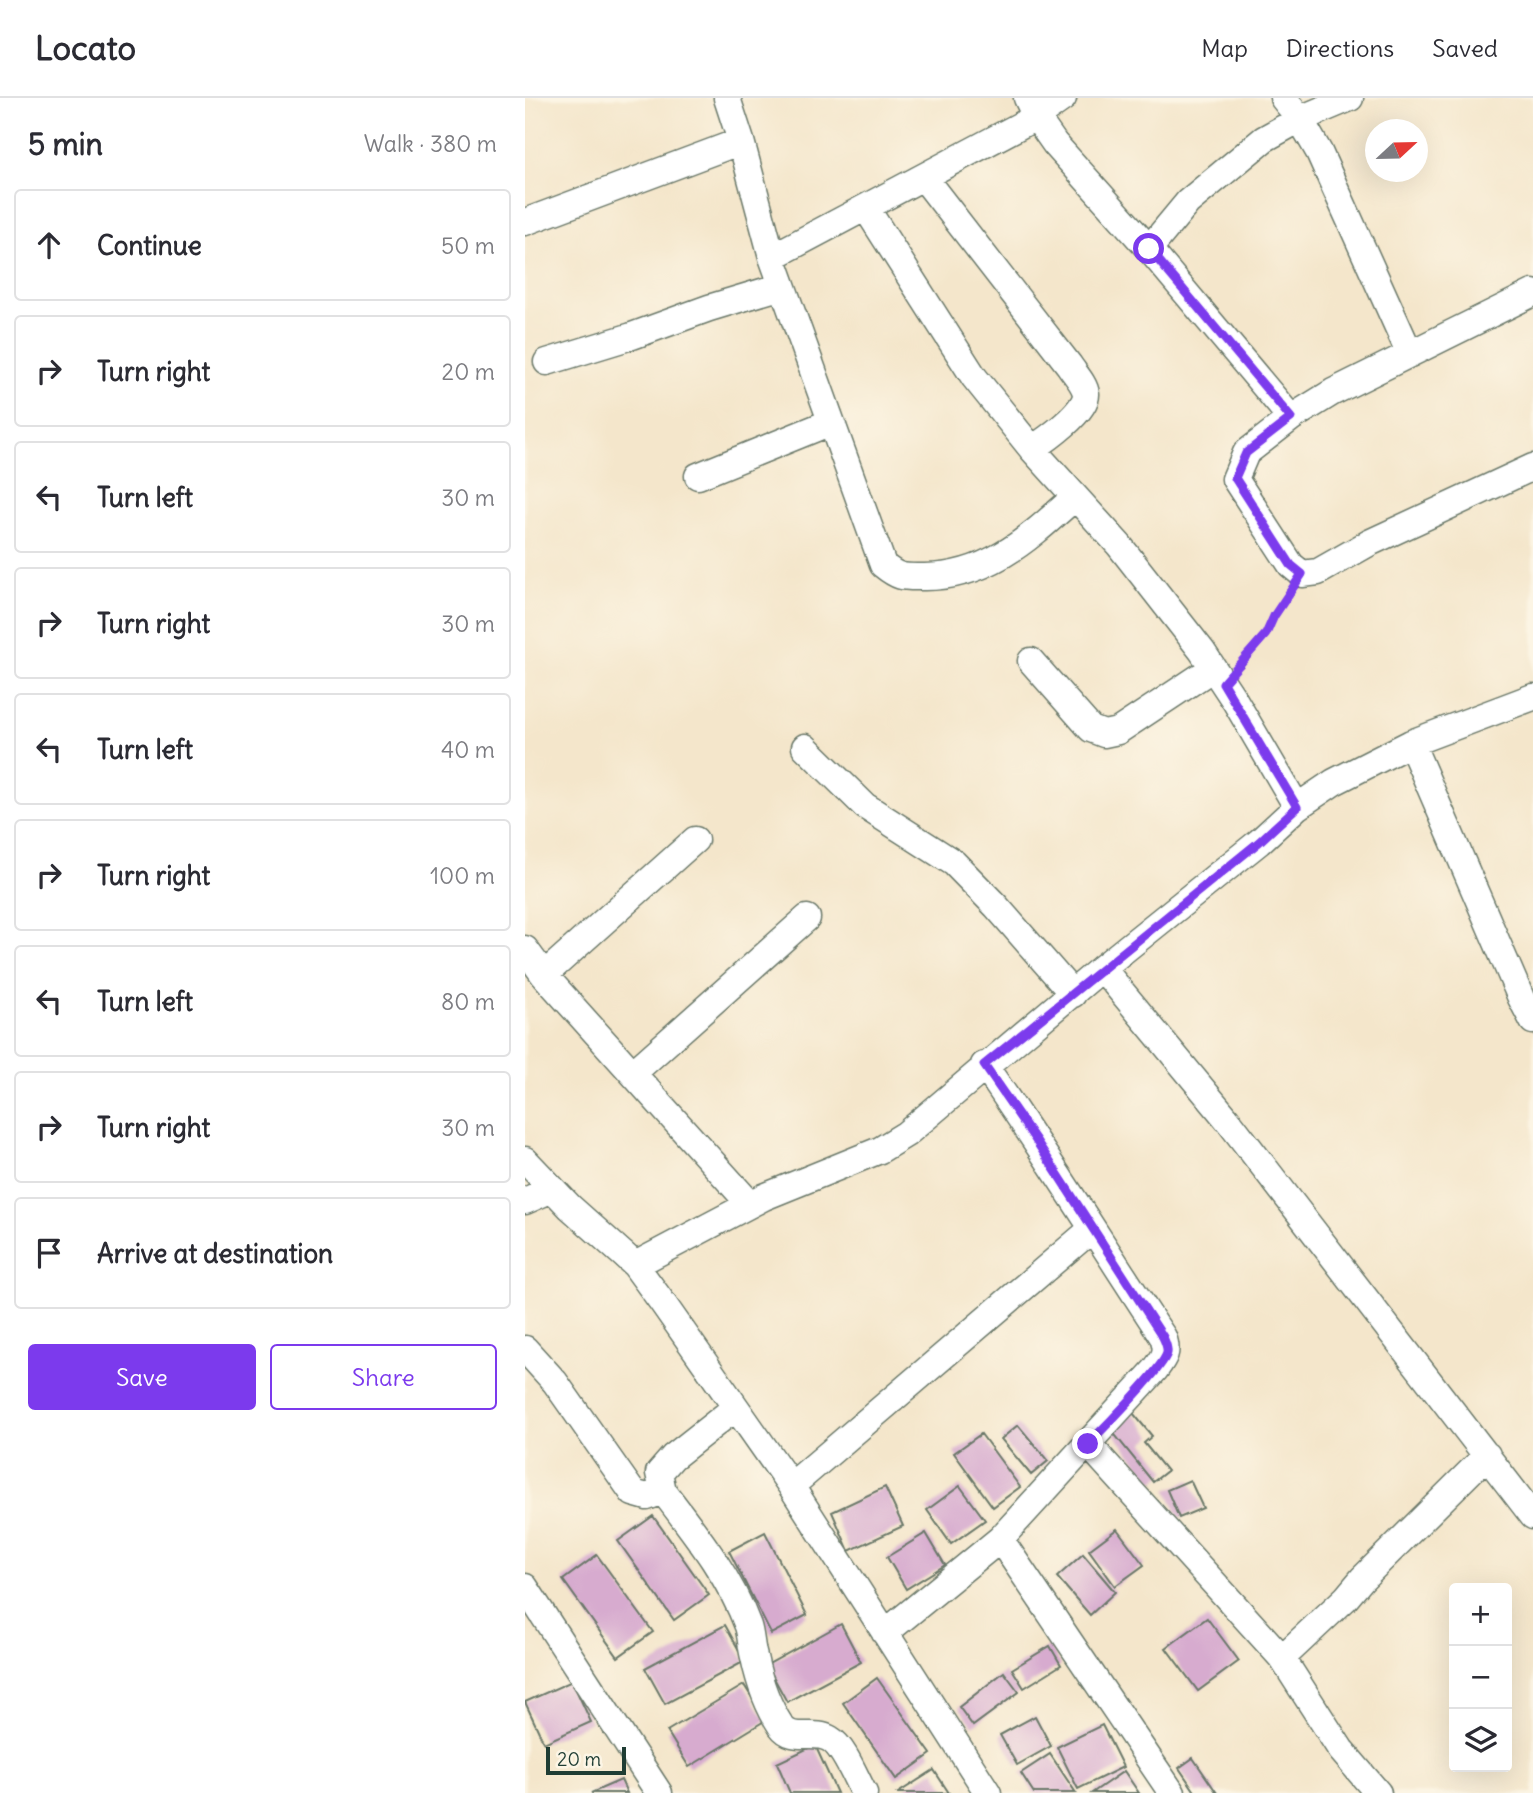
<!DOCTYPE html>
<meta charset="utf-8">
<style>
:root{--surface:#fff;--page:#f7f7f7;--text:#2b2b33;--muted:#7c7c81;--line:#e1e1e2;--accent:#7c3aed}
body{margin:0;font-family:Delius,sans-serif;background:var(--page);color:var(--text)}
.controls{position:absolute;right:21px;bottom:21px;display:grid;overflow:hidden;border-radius:7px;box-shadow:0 7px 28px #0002}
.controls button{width:63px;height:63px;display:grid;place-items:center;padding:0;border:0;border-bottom:2px solid var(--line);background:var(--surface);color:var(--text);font:35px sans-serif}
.compass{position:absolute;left:840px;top:21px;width:63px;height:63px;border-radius:50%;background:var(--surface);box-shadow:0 7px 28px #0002;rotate:68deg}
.scale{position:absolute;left:21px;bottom:18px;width:80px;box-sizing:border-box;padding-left:7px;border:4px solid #1f3d34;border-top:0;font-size:19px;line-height:24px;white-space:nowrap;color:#1f3d34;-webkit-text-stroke:5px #fcf5e5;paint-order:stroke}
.stop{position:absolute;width:21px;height:21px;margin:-16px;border:5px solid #7c3aed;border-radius:50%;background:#fff}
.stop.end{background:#7c3aed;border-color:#fff;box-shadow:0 2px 7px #0008}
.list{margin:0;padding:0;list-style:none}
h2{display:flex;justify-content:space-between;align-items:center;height:91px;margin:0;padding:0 28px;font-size:30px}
h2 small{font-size:23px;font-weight:400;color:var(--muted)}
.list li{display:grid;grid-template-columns:46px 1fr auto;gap:21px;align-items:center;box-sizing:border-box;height:112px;margin:0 14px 14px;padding:0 14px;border:2px solid var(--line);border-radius:7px}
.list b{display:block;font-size:26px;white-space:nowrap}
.list em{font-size:23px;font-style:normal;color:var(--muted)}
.actions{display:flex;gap:14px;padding:21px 28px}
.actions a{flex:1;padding:16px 0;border:2px solid var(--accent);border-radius:7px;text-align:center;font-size:24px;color:var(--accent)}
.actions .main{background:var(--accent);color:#fff}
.icon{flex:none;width:38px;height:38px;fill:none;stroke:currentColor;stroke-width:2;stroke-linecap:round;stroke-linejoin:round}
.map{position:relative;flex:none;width:1008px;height:1695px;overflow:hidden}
header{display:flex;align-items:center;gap:42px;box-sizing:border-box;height:98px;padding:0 35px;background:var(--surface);border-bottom:2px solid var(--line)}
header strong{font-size:33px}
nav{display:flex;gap:38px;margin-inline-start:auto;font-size:24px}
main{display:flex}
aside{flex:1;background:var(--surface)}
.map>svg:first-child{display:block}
</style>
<header>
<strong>Locato</strong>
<nav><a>Map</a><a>Directions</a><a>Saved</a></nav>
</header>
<main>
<aside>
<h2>5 min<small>Walk · 380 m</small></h2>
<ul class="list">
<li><svg class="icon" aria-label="ahead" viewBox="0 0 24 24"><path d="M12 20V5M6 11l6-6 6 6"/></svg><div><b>Continue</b></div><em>50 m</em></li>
<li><svg class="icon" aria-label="right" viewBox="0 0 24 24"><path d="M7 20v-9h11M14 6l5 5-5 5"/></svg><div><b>Turn right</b></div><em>20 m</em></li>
<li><svg class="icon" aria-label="left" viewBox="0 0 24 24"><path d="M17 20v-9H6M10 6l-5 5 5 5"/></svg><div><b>Turn left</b></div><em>30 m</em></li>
<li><svg class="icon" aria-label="right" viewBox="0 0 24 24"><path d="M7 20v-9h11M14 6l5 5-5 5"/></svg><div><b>Turn right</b></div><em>30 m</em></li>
<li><svg class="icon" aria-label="left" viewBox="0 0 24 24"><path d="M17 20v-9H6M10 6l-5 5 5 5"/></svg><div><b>Turn left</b></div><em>40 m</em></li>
<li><svg class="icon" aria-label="right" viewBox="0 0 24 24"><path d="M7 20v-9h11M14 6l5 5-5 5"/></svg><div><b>Turn right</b></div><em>100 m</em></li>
<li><svg class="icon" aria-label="left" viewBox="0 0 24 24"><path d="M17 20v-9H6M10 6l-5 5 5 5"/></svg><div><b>Turn left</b></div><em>80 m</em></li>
<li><svg class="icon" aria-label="right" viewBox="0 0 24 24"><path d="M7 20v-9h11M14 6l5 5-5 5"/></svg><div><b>Turn right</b></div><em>30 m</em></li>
<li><svg class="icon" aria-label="arrive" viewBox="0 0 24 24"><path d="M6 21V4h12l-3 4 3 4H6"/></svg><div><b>Arrive at destination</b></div></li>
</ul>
<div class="actions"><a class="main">Save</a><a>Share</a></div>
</aside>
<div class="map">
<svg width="1008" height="1695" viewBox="0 0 1008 1695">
<rect width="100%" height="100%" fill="#fcf5e5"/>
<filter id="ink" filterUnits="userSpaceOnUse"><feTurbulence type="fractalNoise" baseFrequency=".0143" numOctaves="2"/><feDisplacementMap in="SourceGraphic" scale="14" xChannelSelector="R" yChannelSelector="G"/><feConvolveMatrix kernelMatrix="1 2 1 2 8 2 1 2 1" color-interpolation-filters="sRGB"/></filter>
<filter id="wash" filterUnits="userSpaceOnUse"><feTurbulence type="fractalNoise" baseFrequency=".00686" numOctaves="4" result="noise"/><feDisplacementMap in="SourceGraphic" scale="28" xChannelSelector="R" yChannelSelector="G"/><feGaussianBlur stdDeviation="1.57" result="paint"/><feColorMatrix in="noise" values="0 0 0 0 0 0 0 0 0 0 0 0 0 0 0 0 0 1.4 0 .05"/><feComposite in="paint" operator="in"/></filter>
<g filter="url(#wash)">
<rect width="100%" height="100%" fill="#f4e6cb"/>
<g id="blocks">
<path fill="#d7abcf" d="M608,1315L627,1338L619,1345L642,1373L628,1384L586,1332Z
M493,1327L523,1363L506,1377L476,1341Z
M456,1336L495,1389L468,1409L429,1355Z
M665,1382L678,1410L654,1420L642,1392Z
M435,1388L460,1422L426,1446L402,1412Z
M360,1389L378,1428L324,1453L307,1414Z
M128,1418L184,1497L149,1522L93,1443Z
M592,1431L619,1467L590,1488L564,1452Z
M240,1434L282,1517L246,1536L204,1453Z
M401,1435L420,1467L381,1491L362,1459Z
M558,1456L590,1494L565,1517L532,1479Z
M72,1457L128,1534L93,1559L38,1482Z
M682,1520L714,1563L673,1593L641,1550Z
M316,1526L336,1564L262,1604L242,1567Z
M200,1527L220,1563L140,1606L120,1570Z
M525,1548L536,1567L499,1590L487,1571Z
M479,1574L494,1594L448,1628L434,1609Z
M352,1580L406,1656L371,1681L318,1605Z
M47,1583L66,1624L19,1645L0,1604Z
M219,1587L241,1622L164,1669L142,1633Z
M510,1618L526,1648L492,1667L475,1637Z
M577,1627L598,1669L553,1691L532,1649Z
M290,1647L312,1695H265L252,1665Z
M525,1656L551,1695H509L496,1675Z
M668,1660L692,1695H671L654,1670Z
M409,1672L424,1695H373Z
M599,1673L614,1695H567Z
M96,1682L102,1695H66Z"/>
</g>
</g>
<g filter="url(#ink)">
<use href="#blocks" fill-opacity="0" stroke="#6a7869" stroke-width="2"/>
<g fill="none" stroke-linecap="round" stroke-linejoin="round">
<g stroke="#6a7869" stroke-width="29">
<path id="minor" d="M202,0L216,43L247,159L358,467C374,480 378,479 397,479C463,480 504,440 550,399
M538,0L511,19L530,46L624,151L766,320
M758,0L775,21L794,54L885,256
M399,80L544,267C549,275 560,286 561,296C562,313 521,342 507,351
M341,110L449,279L507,351L594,447L677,553L710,603L772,709
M0,124L216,43
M624,151L663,104L739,41L775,21L825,0
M247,159L511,19L502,0
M1008,195L808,294L766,320L721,355L710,381L766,467L777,476L793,474L844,445L1008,369
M22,264L107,238L184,210L257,188
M173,378L306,324
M506,563L566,631L579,636L593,633L688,570
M886,645L996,900L1008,923
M280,649L340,708L429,765L471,808L548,896
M0,851L19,877L225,1106
M577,870L702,1021L1008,1418
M19,877L170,742
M108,975L282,820
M0,1062L45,1109L110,1167L137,1204L266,1388L463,1695
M0,1103L27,1091
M110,1167L239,1099L355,1052L381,1036L577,870L734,744L772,709L809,684L886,645L1008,599
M0,1251L30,1284L108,1395L122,1399L138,1393
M210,1310L148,1359L134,1375L138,1393C170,1435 204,1477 223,1528C226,1537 226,1549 229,1559C234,1583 242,1607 256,1628C268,1645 289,1631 305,1641C319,1649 331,1681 339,1695
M563,1346L757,1560
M266,1388L567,1131
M475,1441L647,1695
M0,1489L134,1695
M360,1535L475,1441L630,1272C639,1260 644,1254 638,1239C578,1148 521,1056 459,967
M853,1695L816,1652L757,1560L821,1500L837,1481L962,1357"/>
</g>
<path stroke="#6a7869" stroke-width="4.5" stroke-dasharray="5 5" stroke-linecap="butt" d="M715,568L741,536L749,518L763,497"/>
<use href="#minor" stroke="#fff" stroke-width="26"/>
</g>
</g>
<g fill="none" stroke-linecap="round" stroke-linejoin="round" filter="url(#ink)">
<path stroke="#7c3aed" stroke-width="9" d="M563,1346C577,1332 639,1269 642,1255C643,1249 640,1244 638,1239L510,1041L459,967L734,744L772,709L698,585L741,536L749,518L777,476L766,467L710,380L721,355L766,320L624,151"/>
</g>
</svg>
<div class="controls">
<button>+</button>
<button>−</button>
<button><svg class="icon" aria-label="layers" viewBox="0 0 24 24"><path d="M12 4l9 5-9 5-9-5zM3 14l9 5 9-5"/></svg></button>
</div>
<svg class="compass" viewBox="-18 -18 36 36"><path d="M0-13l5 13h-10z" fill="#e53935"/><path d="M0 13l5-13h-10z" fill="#7c7c81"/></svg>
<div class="scale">20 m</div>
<div class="stop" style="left:624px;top:151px"></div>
<div class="stop end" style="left:563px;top:1346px"></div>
</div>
</main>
